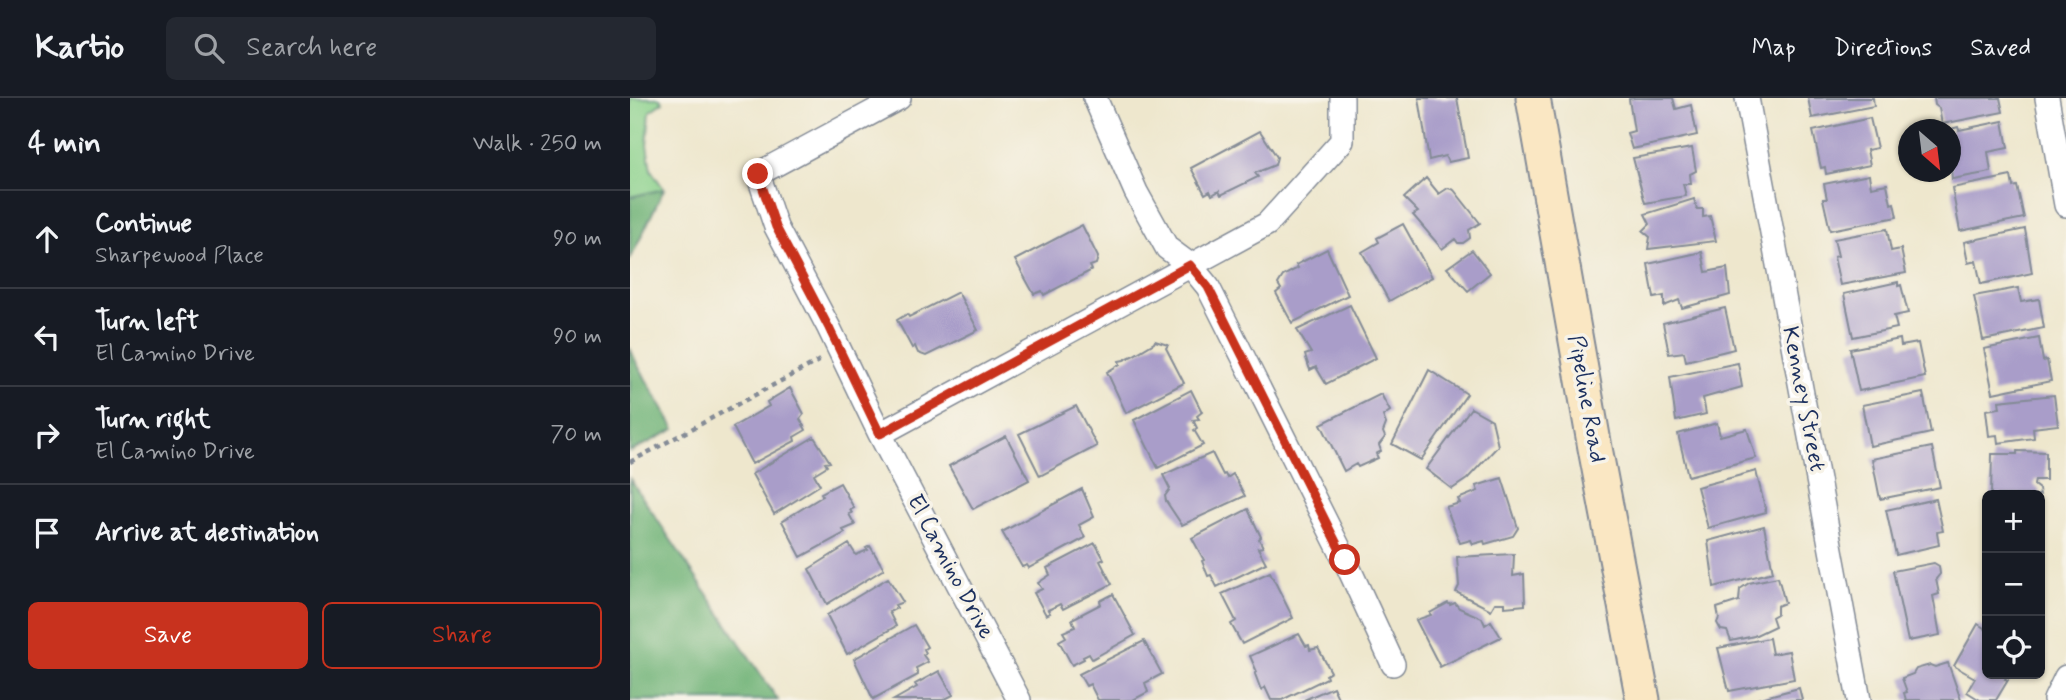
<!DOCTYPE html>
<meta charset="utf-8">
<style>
:root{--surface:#171b24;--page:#242831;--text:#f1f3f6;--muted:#9ea1a6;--line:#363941;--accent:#c8321e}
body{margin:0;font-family:Mynerve,sans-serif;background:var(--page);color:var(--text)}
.controls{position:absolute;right:21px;bottom:21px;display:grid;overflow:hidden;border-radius:10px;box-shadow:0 2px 5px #0004}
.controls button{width:63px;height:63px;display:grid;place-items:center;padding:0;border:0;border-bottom:2px solid var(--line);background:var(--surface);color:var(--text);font:35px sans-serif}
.compass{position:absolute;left:1268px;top:21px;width:63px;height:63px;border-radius:50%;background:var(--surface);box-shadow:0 2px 5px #0004;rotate:152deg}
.stop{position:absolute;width:21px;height:21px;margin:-16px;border:5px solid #c8321e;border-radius:50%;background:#fff}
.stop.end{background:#c8321e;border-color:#fff;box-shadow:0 2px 7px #0008}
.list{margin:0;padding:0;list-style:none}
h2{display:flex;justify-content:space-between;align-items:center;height:91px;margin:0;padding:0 28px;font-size:30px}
h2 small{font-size:23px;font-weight:400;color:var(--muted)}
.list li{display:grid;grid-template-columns:46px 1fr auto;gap:21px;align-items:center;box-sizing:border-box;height:98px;padding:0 28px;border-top:2px solid var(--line)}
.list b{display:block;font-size:26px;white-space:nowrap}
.list p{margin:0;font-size:23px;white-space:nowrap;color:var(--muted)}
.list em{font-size:23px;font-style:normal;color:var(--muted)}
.actions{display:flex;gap:14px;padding:21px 28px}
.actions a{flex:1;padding:16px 0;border:2px solid var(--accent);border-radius:10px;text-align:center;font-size:24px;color:var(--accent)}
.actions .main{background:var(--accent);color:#fff}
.icon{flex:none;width:38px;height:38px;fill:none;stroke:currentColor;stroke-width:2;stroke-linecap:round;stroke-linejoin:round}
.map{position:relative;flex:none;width:1436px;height:602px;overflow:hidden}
header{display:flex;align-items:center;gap:42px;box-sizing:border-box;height:98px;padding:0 35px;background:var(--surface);border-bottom:2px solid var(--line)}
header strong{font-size:33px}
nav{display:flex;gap:38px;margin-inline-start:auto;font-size:24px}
.search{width:490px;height:63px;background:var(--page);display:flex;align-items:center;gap:18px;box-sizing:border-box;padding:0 24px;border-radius:10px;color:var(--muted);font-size:26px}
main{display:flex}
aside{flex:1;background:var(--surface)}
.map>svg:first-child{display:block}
</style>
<header>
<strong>Kartio</strong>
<div class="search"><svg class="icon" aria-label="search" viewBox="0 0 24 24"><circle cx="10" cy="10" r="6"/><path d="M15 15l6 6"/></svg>Search here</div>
<nav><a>Map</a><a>Directions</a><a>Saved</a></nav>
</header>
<main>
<aside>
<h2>4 min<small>Walk · 250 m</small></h2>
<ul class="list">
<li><svg class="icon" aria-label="ahead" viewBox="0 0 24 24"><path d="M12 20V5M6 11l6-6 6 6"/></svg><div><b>Continue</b><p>Sharpewood Place</p></div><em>90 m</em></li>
<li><svg class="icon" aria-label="left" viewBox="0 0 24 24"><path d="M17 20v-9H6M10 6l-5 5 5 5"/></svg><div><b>Turn left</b><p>El Camino Drive</p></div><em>90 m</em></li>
<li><svg class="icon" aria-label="right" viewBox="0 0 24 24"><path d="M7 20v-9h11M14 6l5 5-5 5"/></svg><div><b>Turn right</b><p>El Camino Drive</p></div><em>70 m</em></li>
<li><svg class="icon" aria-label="arrive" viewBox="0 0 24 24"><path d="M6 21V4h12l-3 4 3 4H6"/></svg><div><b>Arrive at destination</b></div></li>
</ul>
<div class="actions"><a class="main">Save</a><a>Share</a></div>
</aside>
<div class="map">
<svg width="1436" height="602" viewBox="0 0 1436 602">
<rect width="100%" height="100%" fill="#f7f3e8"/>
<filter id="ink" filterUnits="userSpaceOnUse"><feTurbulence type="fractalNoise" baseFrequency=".0143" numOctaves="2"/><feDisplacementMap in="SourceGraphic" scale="14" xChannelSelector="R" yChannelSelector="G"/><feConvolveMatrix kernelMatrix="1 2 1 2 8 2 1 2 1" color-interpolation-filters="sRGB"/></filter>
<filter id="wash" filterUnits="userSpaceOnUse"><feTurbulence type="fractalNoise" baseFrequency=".00686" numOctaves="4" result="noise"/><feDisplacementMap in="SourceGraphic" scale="28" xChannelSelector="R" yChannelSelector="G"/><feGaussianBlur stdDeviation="1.57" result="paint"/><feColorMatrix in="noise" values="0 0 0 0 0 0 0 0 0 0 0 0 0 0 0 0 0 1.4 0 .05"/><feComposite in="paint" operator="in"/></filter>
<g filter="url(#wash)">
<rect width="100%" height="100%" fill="#eee7cd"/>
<path fill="#8ad18b" stroke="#528074" stroke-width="2" d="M0,0H30L33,4L20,13L17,47L21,72L34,91L0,99Z"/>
<path fill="#6fb377" stroke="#45716a" stroke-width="2" d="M34,91L0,162V99Z
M0,250L7,266L45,331L0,354Z
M0,381L148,602H0Z"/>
<g id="blocks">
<path fill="#a99dc9" d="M789,0H827L838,60L818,64L815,58L799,62Z
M1004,0H1043L1046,11L1061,7L1067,37L1002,51L997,35L1004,33L999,1Z
M1178,0H1243L1244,8L1182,20Z
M1304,0H1370L1373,14L1312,26L1309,10L1305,7Z
M1240,20L1247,50L1237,52L1240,67L1196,76L1195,69L1191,70L1183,33Z
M1373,23L1378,50L1358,54L1361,74L1322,81L1321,70V31L1328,29L1329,32Z
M630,33L647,59L645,67L625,75L628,79L591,97L589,93L582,97L580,93L575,96L561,70Z
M1062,50L1066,73L1060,76L1061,86H1053L1056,98L1015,105L1003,60Z
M1239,77L1241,89L1257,86L1261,106L1264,105L1267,119L1200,132L1193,101H1197L1194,86Z
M1381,78L1383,89L1387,88L1394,120L1330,133L1322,90Z
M796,80L809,96L818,90L824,92L850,125L839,132L840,140L833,145H828L825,141L812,151L783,117L788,114L774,100Z
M1064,101L1067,111H1073V119L1080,118L1086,143L1018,151L1020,139L1013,133L1020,126L1015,116Z
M773,126L802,179L759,203L732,154L749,144L747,140Z
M452,127L468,159L466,166L460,168L462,172L414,197L412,193L404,196L385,162Z
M1257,131L1261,153L1271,151L1276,175L1210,187L1204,159L1208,158L1204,141Z
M1395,131L1402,175L1351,186L1346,163L1338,165L1334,144Z
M697,151L718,197L662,225L646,195L651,191L648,186L653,178L668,170L666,167Z
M842,152L860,175L838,193L817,170Z
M1072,154L1076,174L1097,170L1100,197L1052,210L1049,202L1034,208V198L1024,200L1018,166Z
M1268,184V188L1271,187L1278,215L1264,218L1267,230L1223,239L1214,196Z
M1388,190L1391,204L1409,201L1414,230L1353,242L1344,198Z
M328,194L348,232L296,258L288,255L285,248L282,250L267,222L277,216L279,219Z
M720,207L746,260L696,286L686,269L680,272L675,257L681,255L667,232Z
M1095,210L1104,251L1056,263L1054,254L1039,256L1033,225Z
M1409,240L1413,263L1417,262L1421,283L1363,295L1354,251Z
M1270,241L1271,248L1288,245L1295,279L1229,293L1220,251Z
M525,243L538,247L536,250L554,285L496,315L477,274L490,266L489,263L494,262L504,257L524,245Z
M1108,265L1112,289L1073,300L1076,316L1046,323L1040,279Z
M799,272L837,296L791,362L762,346Z
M160,290L174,316L170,321L176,332L164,339L165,343L122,366L103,329L139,308L137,304Z
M561,292L572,314L567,318L569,321L563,322L567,330L564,332L573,347L528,370L504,322Z
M1293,295L1301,335L1240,348L1232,307Z
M751,296L760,313L753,318L756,326L753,334L755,339L749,347L751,353L746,356L748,360L728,369L726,366L714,373L691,326Z
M1424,297L1428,327L1403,330L1404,340L1368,345L1367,337L1359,338L1356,312L1370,310L1369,303Z
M446,308L467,348L410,378L389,336Z
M841,310L862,322L868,348L837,381L822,391L796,371Z
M1087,325L1090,338L1117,331L1126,360L1058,378L1048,336Z
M376,338L399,382L343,411L319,368Z
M184,339L200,364L195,365L197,368L184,376L190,387L144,416L122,376Z
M1302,349L1310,389L1250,401L1242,361Z
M1387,353L1416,354V382H1405L1404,387L1409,391L1410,397H1361L1362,356H1387Z
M582,355L593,377L595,376L597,380L603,376L615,398L552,427L536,403L535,398L540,391L533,377Z
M1126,373L1136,414L1078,430L1067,389Z
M872,380L888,430L883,438L855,446L854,443L843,446L841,442L830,445L816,409L830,405L828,401L848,393L846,388Z
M210,385L224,410L220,412L222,415L219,416L225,427L213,432L215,435L171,459L152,423L193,398L191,395Z
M452,391L464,419L449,427L455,440L399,470L397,467L392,469L372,434Z
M1306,401L1313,433L1307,434L1309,447L1266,457L1256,412Z
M618,411L631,439L629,441L633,449L628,450L636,465L587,489L581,477L578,478L572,463L574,462L562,440Z
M1134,428L1143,474L1084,489L1078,443Z
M465,445L474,461L470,463L482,486L433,511L430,506L418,512L420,515L416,517L404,495L412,491L408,485L420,477L417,470Z
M219,446L226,457L238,452L236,450L240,448L254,471L197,506L179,471Z
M884,456L883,478L894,476L895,507L875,509V505H865L861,512L826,494L829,488L827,459Z
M1304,465L1309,468L1310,476L1306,481L1309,496L1303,498L1310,537L1278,543L1263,473Z
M640,474L663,520L612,546L601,526L606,523L592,496Z
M1148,479L1155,505L1147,508V516L1142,519L1145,528L1124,538L1101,543L1097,533L1091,532L1087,525L1089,520L1087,510L1109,503L1110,491L1119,485Z
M258,480L273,504L265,507L267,510L259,514L266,528L217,556L197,517Z
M483,496L505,537L462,561L459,556L453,559L454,561L442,567L429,543L436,539L433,534L445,529L442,521L471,506L470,503Z
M818,505L820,507L825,505L829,510L852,520L855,527L861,523L871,539L810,569L786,522L801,517L800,515Z
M1348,526L1357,532V576H1378L1375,581L1378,582L1366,602H1350L1337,594L1345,580L1324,568Z
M284,527L297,549L294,551L296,555L293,557L298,564L286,570L288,577L243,601L224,561Z
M669,536L676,548L679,547L680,552L688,550L701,574L696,577L697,580L652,602H641L635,589L631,592L625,576L627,574L620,558Z
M1139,540L1142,556L1159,553L1164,581L1099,593L1088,550Z
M514,543L532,576L515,585L518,594L503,602H468L460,586L456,588L449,576Z
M1318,565L1331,602H1276L1274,595L1277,594L1272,580L1283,576L1286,571L1300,567L1305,569Z
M309,573L323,597L315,601L316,602H264L287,589L285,586Z
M703,589L709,602H674Z
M1169,590L1172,602H1127V601Z"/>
</g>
</g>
<g filter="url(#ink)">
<use href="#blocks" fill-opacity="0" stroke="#848b96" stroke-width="2"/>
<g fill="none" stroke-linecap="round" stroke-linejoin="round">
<g stroke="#848b96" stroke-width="26">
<path id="street" d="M269,0L128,76L146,129L199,230L250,336L389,602
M465,0L506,94L537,150L560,167L578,189L715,462L763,566
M1117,0L1229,602
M1417,0L1436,107
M250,336L637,126L712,43V0
M1425,602L1436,579"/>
</g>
<g stroke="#848b96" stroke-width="37">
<path id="secondary" d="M903,0L965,350L1013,602"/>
</g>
<path stroke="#848b96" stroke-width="4.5" stroke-dasharray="5 5" stroke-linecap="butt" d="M0,364L190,262"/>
<use href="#street" stroke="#fff" stroke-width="23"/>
<use href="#secondary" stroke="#fae7c3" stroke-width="33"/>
</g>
</g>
<g fill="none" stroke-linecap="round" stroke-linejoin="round" filter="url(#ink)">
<path stroke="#c8321e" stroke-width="9" d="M128,76L146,129L199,230L250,336L560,167L578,189L715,462"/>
</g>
<g text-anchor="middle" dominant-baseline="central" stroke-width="7" stroke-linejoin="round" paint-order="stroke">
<g font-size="23" fill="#1b2f5e" stroke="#f7f3e8">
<text transform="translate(956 301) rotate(80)">Pipeline Road</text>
<text transform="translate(1173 301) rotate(79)">Kenney Street</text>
<text transform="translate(320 469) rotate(62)">El Camino Drive</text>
</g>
</g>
</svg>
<div class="controls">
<button>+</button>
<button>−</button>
<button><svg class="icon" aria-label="locate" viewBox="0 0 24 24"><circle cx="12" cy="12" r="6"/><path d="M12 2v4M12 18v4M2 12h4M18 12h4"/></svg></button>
</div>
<svg class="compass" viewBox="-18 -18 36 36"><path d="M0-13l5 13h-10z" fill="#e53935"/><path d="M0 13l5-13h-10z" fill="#9ea1a6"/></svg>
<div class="stop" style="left:715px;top:462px"></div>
<div class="stop end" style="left:128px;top:76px"></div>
</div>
</main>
